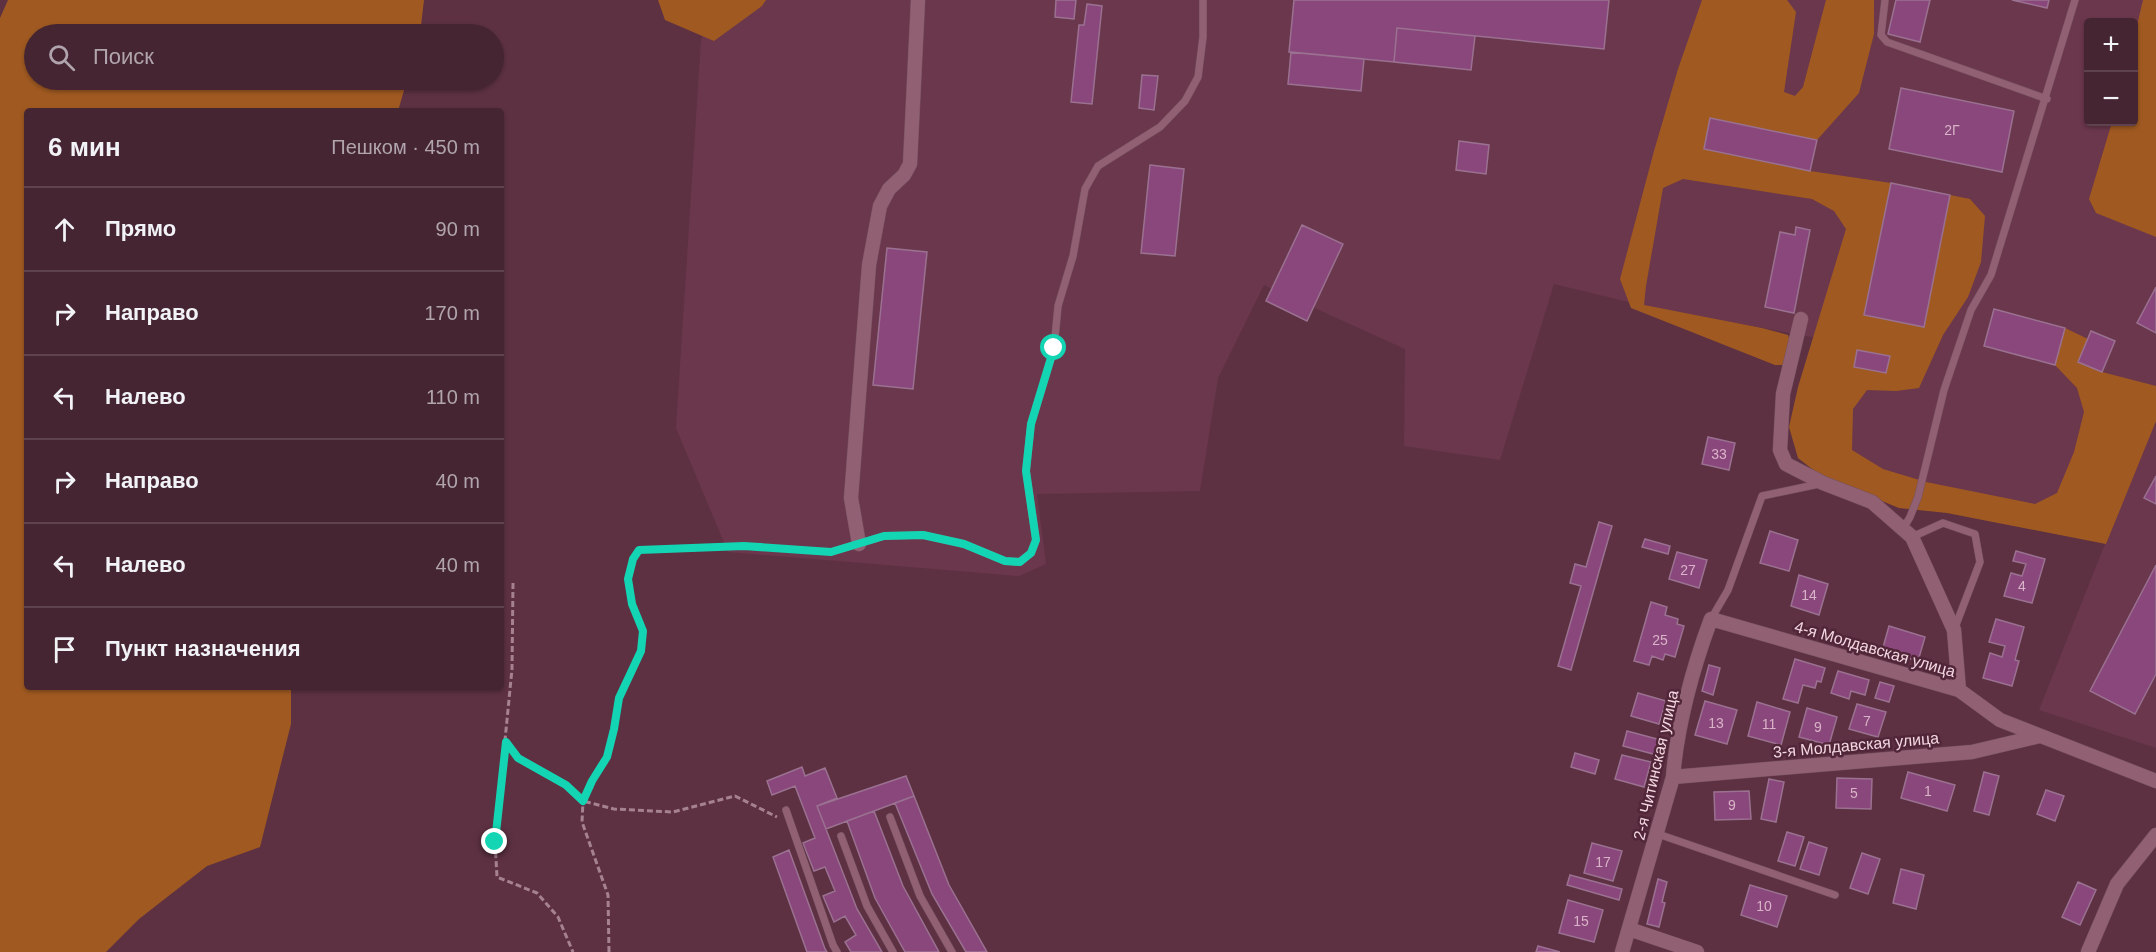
<!DOCTYPE html>
<html lang="ru">
<meta charset="utf-8">
<style>
:root{--surface:#462532;--page:#4d2d3a;--text:#f1f3f6;--muted:#b0a5ac;--line:#5e424d}
body{margin:0;font-family:Arial,sans-serif;background:var(--page);color:var(--text)}
.controls{position:absolute;right:18px;top:18px;display:grid;overflow:hidden;border-radius:6px;box-shadow:0 2px 4px #0004}
.controls button{width:54px;height:54px;display:grid;place-items:center;padding:0;border:0;border-bottom:2px solid var(--line);background:var(--surface);color:var(--text);font:30px sans-serif}
.stop{position:absolute;width:18px;height:18px;margin:-14px;border:4px solid #13d5b3;border-radius:50%;background:#fff}
.stop.end{background:#13d5b3;border-color:#fff;box-shadow:0 2px 6px #0008}
.list{margin:0;padding:0;list-style:none}
h2{display:flex;justify-content:space-between;align-items:center;height:78px;margin:0;padding:0 24px;font-size:26px}
h2 small{font-size:20px;font-weight:400;color:var(--muted)}
.list li{display:grid;grid-template-columns:39px 1fr auto;gap:18px;align-items:center;box-sizing:border-box;height:84px;padding:0 24px;border-top:2px solid var(--line)}
.list b{display:block;font-size:22px;white-space:nowrap}
.list em{font-size:20px;font-style:normal;color:var(--muted)}
.icon{flex:none;width:33px;height:33px;fill:none;stroke:currentColor;stroke-width:2;stroke-linecap:round;stroke-linejoin:round}
.map{position:relative;flex:none;width:2156px;height:952px;overflow:hidden}
.search{position:absolute;background:var(--surface);box-shadow:0 2px 4px #0004;left:24px;top:24px;width:480px;height:66px;display:flex;align-items:center;gap:15px;box-sizing:border-box;padding:0 21px;border-radius:33px;color:var(--muted);font-size:22px}
.panel{position:absolute;background:var(--surface);box-shadow:0 2px 4px #0004;left:24px;top:108px;width:480px;height:582px;border-radius:6px}
.map>svg:first-child{display:block}
</style>
<div class="map">
<svg width="2156" height="952" viewBox="0 0 2156 952">
<rect width="100%" height="100%" fill="#5d3142"/>
<path fill="#6b374c" fill-rule="evenodd" d="M713,0H2156V748L2039,710L2105,544L1823,473L1849,344L1645,306L1554,284L1500,460L1404,446L1405,349L1264,285L1218,378L1200,491L1037,494L1046,564L1019,576L728,552L676,428L701,40ZM2088,22H2134V122H2088Z"/>
<path fill="#a05a21" d="M8,0H424L420,34H34V80H407L398,111H27V687H291V724L260,847L207,866L139,919L106,952H0V18Z
M658,0H766L762,6L714,41L665,20Z
M1702,0H1787L1796,12L1784,92L1795,96L1803,87L1826,0H1874V34L1859,93L1817,140L1710,118L1704,149L1810,171L1891,183L1864,314L1924,327L1950,195L1970,199L1985,216L1981,262L1968,297L1943,335L1919,388L1896,391L1867,390L1853,409L1852,450L1883,469L1926,482L2035,504L2057,493L2074,452L2084,412L2077,388L2055,365L2065,328L2088,339L2078,362L2102,372L2156,386V421L2106,544L1947,513L1899,508L1821,476L1798,458L1789,427L1798,387L1846,229L1834,211L1812,199L1683,179L1663,188L1646,286L1644,305L1762,328L1788,335L1792,346L1784,365H1775L1631,308L1620,279L1654,151L1678,69Z
M2143,0H2156V237L2096,213L2089,199L2112,122H2134V38Z"/>
<path fill="#8a477c" stroke="#9a7190" stroke-width="1.5" d="M1056,0H1076L1074,19L1055,17Z
M1294,0H1609L1604,49L1397,28L1394,62L1289,52Z
M1896,0H1930L1920,42L1888,34Z
M2012,0H2049L2047,8Z
M1087,4L1102,6L1092,104L1071,102L1079,25H1084Z
M1397,28L1475,36L1471,70L1394,62Z
M1291,52L1364,59L1361,91L1288,84Z
M1142,75L1158,76L1154,110L1139,108Z
M1901,88L2014,111L2002,172L1889,149Z
M1710,118L1817,140L1810,171L1704,149Z
M1459,141L1489,145L1486,174L1456,170Z
M1150,165L1184,169L1175,256L1141,253Z
M1891,183L1950,195L1924,327L1864,315Z
M1302,225L1343,244L1307,321L1266,301Z
M1796,227L1810,230L1794,313L1765,307L1780,232L1795,235Z
M887,248L927,252L913,389L873,385Z
M2156,287V333L2137,323Z
M1994,309L2065,328L2055,365L1984,346Z
M2091,331L2115,341L2102,372L2078,362Z
M1857,350L1890,356L1886,373L1854,367Z
M1708,437L1735,443L1729,470L1702,464Z
M2156,476V504L2144,498Z
M1599,522L1612,526L1571,670L1558,666L1581,586L1570,583L1575,564L1586,567Z
M1770,531L1798,540L1789,571L1760,563Z
M1645,539L1670,546L1668,554L1642,547Z
M2016,551L2045,559L2032,603L2004,596L2011,573L2022,576L2026,564L2013,561Z
M1677,552L1707,560L1699,588L1669,579Z
M2156,565V674L2135,714L2090,691Z
M1799,575L1828,584L1819,615L1791,606Z
M1651,602L1667,607L1665,615L1678,619L1677,624L1684,626L1675,657L1665,654L1663,660L1652,656L1649,665L1634,661Z
M1996,619L2024,627L2015,660L2019,661L2012,686L1983,678L1990,653L2002,657L2005,646L1989,642Z
M1889,626L1925,637L1918,661L1882,651Z
M1795,659L1825,668L1821,682L1817,681L1815,688L1803,685L1798,703L1783,699Z
M1709,665L1720,668L1713,695L1702,691Z
M1838,671L1869,680L1865,695L1851,691L1849,699L1831,693Z
M1880,682L1894,686L1889,702L1875,698Z
M1638,693L1666,701L1659,724L1631,716Z
M1705,701L1737,710L1727,744L1695,735Z
M1757,702L1790,712L1781,745L1748,736Z
M1857,704L1886,712L1878,737L1849,729Z
M1807,708L1837,717L1829,745L1799,737Z
M1627,731L1661,740L1657,755L1623,746Z
M1575,753L1599,760L1595,774L1571,767Z
M1622,755L1651,762L1644,787L1615,779Z
M802,767L805,776L825,768L837,798L817,806L857,909L882,952H851L845,942L856,935L845,916L834,922L823,896L835,891L825,867L814,871L803,843L815,838L795,786L772,795L767,781Z
M1908,772L1955,785L1947,811L1901,798Z
M1984,772L1999,776L1989,815L1974,811Z
M906,776L914,796L826,829L817,806Z
M1837,778L1872,779L1871,809L1836,808Z
M1769,779L1784,782L1776,822L1761,819Z
M2046,790L2064,796L2055,821L2037,814Z
M1749,791L1751,819L1715,820L1714,792Z
M914,796L949,885L987,952H966L932,894L895,803Z
M874,811L903,886L939,952H905L875,898L847,821Z
M1787,832L1804,837L1795,866L1778,861Z
M1809,842L1827,848L1819,875L1800,869Z
M1592,843L1622,851L1613,881L1584,873Z
M789,850L825,949L827,952H807L773,857Z
M1862,853L1880,859L1868,894L1850,888Z
M1901,869L1924,875L1916,909L1893,903Z
M1570,875L1622,889L1619,900L1567,885Z
M1658,879L1667,882L1662,902L1665,903L1659,927L1647,924Z
M2078,882L2096,890L2080,925L2062,917Z
M1750,885L1787,896L1777,927L1741,915Z
M1568,900L1603,910L1594,942L1559,933Z
M1538,946L1560,952H1536Z"/>
<g fill="none" stroke-linecap="round" stroke-linejoin="round">
<g stroke="#765160" stroke-width="8">
<path id="service" d="M1885,0L1881,35L1887,42L2047,99
M1903,529L1910,517L1918,497L1944,390L1971,310L1991,275L2075,0
M1912,537L1943,523L1975,534L1980,562L1954,630
M831,552L884,536L923,535L964,544L1005,561L1019,562L1031,553L1036,540L1026,471L1031,424L1054,348L1058,306L1073,256L1085,189L1098,166L1160,127L1185,101L1198,77L1203,37V0
M1711,619L1728,590L1762,496L1819,484
M786,810L833,945L837,952
M890,817L920,896L952,952
M1658,834L1835,895
M841,836L867,906L893,952"/>
</g>
<g stroke="#765160" stroke-width="15">
<path id="minor" d="M1801,319L1783,394L1780,450L1786,464L1823,483L1872,502L1912,537L1954,630L1959,690
M859,544L851,498L869,265L880,206L889,189L904,175L910,164L918,0
M1673,777L1972,752L2040,736
M1629,929L1697,952
M1622,952L1673,777C1677,726 1693,667 1711,619L1959,690L2000,720L2156,781
M2088,952L2117,884L2156,835"/>
</g>
<path stroke="#a6828f" stroke-width="3" stroke-dasharray="6 3" stroke-linecap="butt" d="M513,583L512,669L495,842L497,877L537,893L558,917L573,952
M507,743L518,758L566,785L583,801L614,809L673,812L735,796L777,817
M609,952L608,895L582,822L583,801L592,781L607,757L614,729L619,698L641,650L643,631L632,604L628,580L633,559L639,550C700,544 761,547 822,551"/>
<use href="#service" stroke="#916072" stroke-width="7"/>
<use href="#minor" stroke="#916072" stroke-width="14"/>
</g>
<g fill="none" stroke-linecap="round" stroke-linejoin="round">
<path stroke="#13d5b3" stroke-width="8" d="M495,842L506,742L518,758L566,785L583,801L592,781L607,757L614,729L619,698L641,651L643,631L632,604L628,579L633,559L639,550L744,546L831,552L884,536L923,535L964,544L1005,561L1020,562L1031,553L1036,540L1026,471L1031,424L1054,348"/>
</g>
<g text-anchor="middle" dominant-baseline="central" stroke-width="5" stroke-linejoin="round" paint-order="stroke">
<g font-size="14" fill="#d9b3c7">
<text x="1952" y="130">2Г</text>
<text x="1719" y="454">33</text>
<text x="1688" y="570">27</text>
<text x="2022" y="586">4</text>
<text x="1809" y="595">14</text>
<text x="1660" y="640">25</text>
<text x="1867" y="721">7</text>
<text x="1716" y="723">13</text>
<text x="1769" y="724">11</text>
<text x="1818" y="727">9</text>
<text x="1928" y="791">1</text>
<text x="1854" y="793">5</text>
<text x="1732" y="805">9</text>
<text x="1603" y="862">17</text>
<text x="1764" y="906">10</text>
<text x="1581" y="921">15</text>
</g>
<g font-size="16" fill="#f3d7e0" stroke="#512638">
<text transform="translate(1875 649) rotate(16)">4-я Молдавская улица</text>
<text transform="translate(1856 745) rotate(-5)">3-я Молдавская улица</text>
<text transform="translate(1656 765) rotate(-77)">2-я Читинская улица</text>
</g>
</g>
</svg>
<div class="controls">
<button>+</button>
<button>−</button>
</div>
<div class="stop" style="left:1054px;top:348px"></div>
<div class="stop end" style="left:495px;top:842px"></div>
<div class="search"><svg class="icon" aria-label="search" viewBox="0 0 24 24"><circle cx="10" cy="10" r="6"/><path d="M15 15l6 6"/></svg>Поиск</div>
<section class="panel">
<h2>6 мин<small>Пешком · 450 m</small></h2>
<ul class="list">
<li><svg class="icon" aria-label="ahead" viewBox="0 0 24 24"><path d="M12 20V5M6 11l6-6 6 6"/></svg><div><b>Прямо</b></div><em>90 m</em></li>
<li><svg class="icon" aria-label="right" viewBox="0 0 24 24"><path d="M7 20v-9h11M14 6l5 5-5 5"/></svg><div><b>Направо</b></div><em>170 m</em></li>
<li><svg class="icon" aria-label="left" viewBox="0 0 24 24"><path d="M17 20v-9H6M10 6l-5 5 5 5"/></svg><div><b>Налево</b></div><em>110 m</em></li>
<li><svg class="icon" aria-label="right" viewBox="0 0 24 24"><path d="M7 20v-9h11M14 6l5 5-5 5"/></svg><div><b>Направо</b></div><em>40 m</em></li>
<li><svg class="icon" aria-label="left" viewBox="0 0 24 24"><path d="M17 20v-9H6M10 6l-5 5 5 5"/></svg><div><b>Налево</b></div><em>40 m</em></li>
<li><svg class="icon" aria-label="arrive" viewBox="0 0 24 24"><path d="M6 21V4h12l-3 4 3 4H6"/></svg><div><b>Пункт назначения</b></div></li>
</ul>
</section>
</div>
